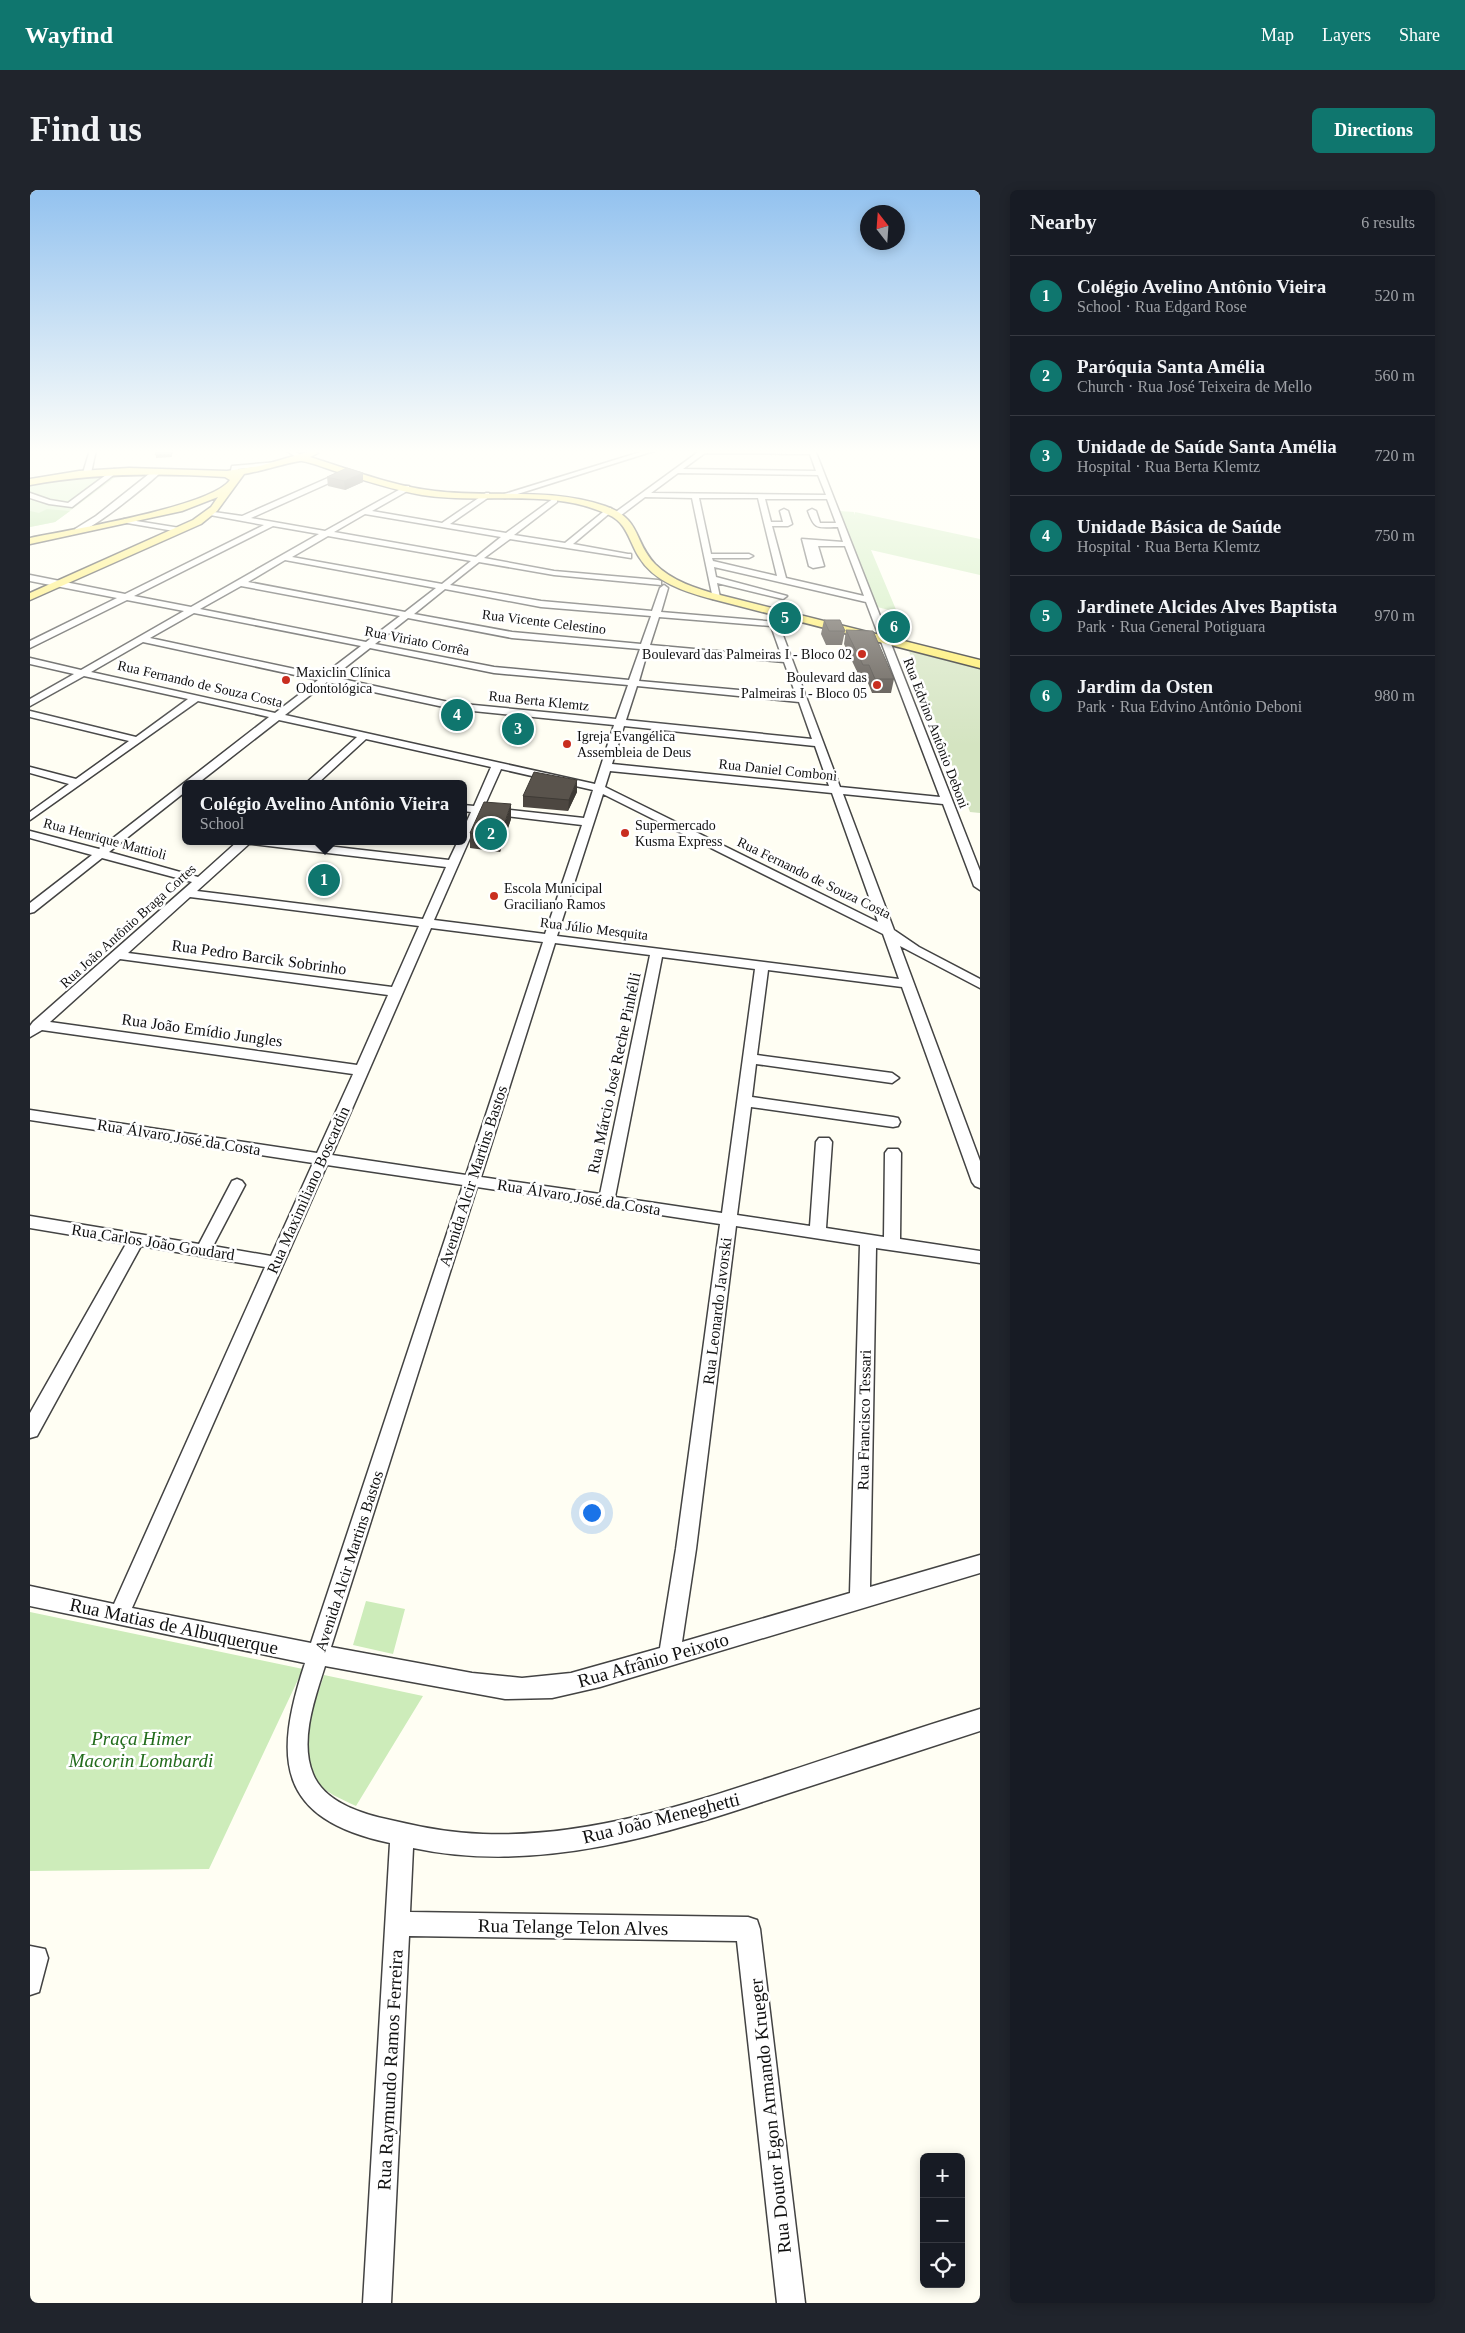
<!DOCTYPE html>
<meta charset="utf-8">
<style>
:root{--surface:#171b24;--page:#20242c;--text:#f1f3f6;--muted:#9ea1a6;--line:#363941;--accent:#0f766e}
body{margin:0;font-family:"Times New Roman",serif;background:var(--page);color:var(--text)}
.controls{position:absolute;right:15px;bottom:15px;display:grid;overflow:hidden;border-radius:8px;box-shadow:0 2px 12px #0003}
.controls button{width:45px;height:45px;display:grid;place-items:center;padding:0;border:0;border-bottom:1px solid var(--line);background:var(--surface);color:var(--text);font:25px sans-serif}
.compass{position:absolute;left:830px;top:15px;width:45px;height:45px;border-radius:50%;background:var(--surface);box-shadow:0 2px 12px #0003;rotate:343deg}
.you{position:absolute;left:561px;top:1322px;width:18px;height:18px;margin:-12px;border:4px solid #fff;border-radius:50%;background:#1a73e8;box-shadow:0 0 0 8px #1a73e833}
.badge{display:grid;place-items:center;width:32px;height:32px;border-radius:50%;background:var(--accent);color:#fff;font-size:16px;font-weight:700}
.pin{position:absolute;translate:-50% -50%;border:2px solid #fff;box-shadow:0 1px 5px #0006}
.popup{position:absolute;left:152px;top:590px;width:285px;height:65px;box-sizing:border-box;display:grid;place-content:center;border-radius:8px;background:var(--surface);filter:drop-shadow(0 1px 4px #0005);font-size:16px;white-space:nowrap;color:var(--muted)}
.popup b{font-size:19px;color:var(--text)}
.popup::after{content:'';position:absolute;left:50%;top:100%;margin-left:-10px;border:10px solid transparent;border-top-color:var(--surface)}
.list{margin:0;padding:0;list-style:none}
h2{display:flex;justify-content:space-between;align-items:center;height:65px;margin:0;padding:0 20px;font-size:21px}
h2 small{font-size:16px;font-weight:400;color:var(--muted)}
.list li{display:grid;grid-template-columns:32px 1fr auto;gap:15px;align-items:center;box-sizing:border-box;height:80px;padding:0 20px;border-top:1px solid var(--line)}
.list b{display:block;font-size:19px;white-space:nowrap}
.list p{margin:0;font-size:16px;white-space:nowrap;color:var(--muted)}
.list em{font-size:16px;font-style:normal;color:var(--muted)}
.icon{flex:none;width:28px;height:28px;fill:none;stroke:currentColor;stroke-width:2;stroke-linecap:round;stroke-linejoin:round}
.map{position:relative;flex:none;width:950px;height:2113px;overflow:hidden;border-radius:8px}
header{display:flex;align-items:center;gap:30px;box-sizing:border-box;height:70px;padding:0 25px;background:var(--accent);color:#fff}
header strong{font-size:24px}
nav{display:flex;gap:28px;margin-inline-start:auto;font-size:18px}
.intro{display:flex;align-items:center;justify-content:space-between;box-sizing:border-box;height:120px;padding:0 30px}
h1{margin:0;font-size:35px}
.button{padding:12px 22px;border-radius:8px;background:var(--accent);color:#fff;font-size:18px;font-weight:700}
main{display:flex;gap:30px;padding:0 30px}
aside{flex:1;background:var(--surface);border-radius:8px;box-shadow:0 2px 12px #0003}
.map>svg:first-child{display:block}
</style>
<header>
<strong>Wayfind</strong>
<nav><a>Map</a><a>Layers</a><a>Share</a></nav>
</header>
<div class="intro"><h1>Find us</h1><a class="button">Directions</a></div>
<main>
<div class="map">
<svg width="950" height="2113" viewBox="0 0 950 2113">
<rect width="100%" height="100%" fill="#fffef3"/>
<path fill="#cdecba" d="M91,283L25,332L0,337V295L28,289Z
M809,321L824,322L825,325V322L950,349V385L841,360L867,422L847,417Z
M851,427H869L878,451L859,447Z
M336,1411L375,1419L363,1464L323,1455Z
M0,1422L273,1479L179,1679L0,1681Z
M294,1485L393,1506L326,1616C312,1609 294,1603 285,1589C265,1558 284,1516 294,1485Z"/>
<path fill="#aede98" d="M17,319L40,321L25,332L0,337V321L9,323Z"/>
<path fill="#d4e4c1" d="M879,461L950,479V623L940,622Z"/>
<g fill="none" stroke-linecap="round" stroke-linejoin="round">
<g stroke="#434343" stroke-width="3">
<path id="minor" d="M60,260H66L61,283L57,285L53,283Z
M255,260H263L273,267L268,268Z
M617,260H627L475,308L468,306Z
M671,260H785L950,681V700L944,696L913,614L813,604L864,740L889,757L950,789V798L870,756L950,971V998L945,996L942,992L872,797L738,780L727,865L862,883L869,888L862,893L726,874L722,907L863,927L868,928L870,932L868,936L863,937L721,917L707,1025L780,1036L786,952L789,948H799L802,952L796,1038L854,1047L855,963L858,959H868L871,963L870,1049L950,1061V1073L846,1058L840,1397L950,1365V1383L570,1497L522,1508L475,1509L295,1476C285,1508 269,1551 283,1584C295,1614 336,1625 365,1631C394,1638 423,1643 453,1644C557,1648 659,1614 756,1582C820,1561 885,1539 950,1519V1541C885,1562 821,1583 756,1604C637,1644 510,1685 383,1658L380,1722L718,1727L727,1730L730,1739L775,2113H747L707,1751L379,1746L361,2113H333L360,1653C247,1629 243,1570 275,1473L0,1416V1396L84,1414L235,1077L111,1056L7,1246L0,1248V1223L96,1054L0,1038V1026L169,1054L202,991L207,989L212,991L215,995L183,1056L241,1066L283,973L0,930V920L287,963L323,884L12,840L0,847V836L3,832L162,692L72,668L4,722L0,723V713L62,665L0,648V641L69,659L239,527L168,511L0,630V622L39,594L0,583V577L46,589L99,551L0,527V521L106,547L158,509L54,486L0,516V509L44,484L0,474V468L51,480L154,421L97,410L0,458V451L87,408L0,391V385L95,404L234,335L180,325H177V321L212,326L316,280L320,282L319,284L221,328L295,341L376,296H379V300L342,321L412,333L456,303H459V307L420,334L476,343L524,308H527V312L484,345L535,353L578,318H581V322L543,354L598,364H601V368L480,349L454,368L524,381L628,390L631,391V395L524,385L449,372L420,395L511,411L622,421L630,398L634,395L638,398L631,422L748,432L810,597L910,607L836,412L684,377L686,387L757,406L753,409L687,393L690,407L683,409L662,308L615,307L590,326L583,324ZM675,263L780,264L786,281L653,279ZM648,283L788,285L796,305L621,303ZM669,308H728L747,386L683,371L682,368H719L723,366L719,364H681ZM735,309H797L806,333H790L786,321L782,319L778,321C785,341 788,337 808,337L813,352L772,349L779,376L783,378L794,376L788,356H815L834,406L756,388L742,336H758L762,334L758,321L754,319L750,321L753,332H741ZM335,324L471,347L446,367L304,342ZM243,336L289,344L161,417L104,406ZM298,346L441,371L412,394L262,367ZM255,370L406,398L375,422L218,392ZM211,396L370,426L336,452L170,419ZM415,399L511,417L621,426L611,454L482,442L384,424ZM164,423L331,456L293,485L120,448ZM629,427L741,436L752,467L620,455ZM378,428L482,448L610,459L599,490L464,477L345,454ZM113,452L288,490L245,523L61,482ZM340,458L464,483L598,495L586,529L423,513L303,487ZM618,460L754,472L766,505L609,491ZM297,492L423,519L584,535L565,594L255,525ZM607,496L769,512L782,549L596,530ZM249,530L327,547L275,594H287L336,549L461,577L444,616L433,615V621L441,622L433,640V651H428L419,670L254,651H208L168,687L79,662L155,602V594H167ZM594,536L785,556L799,596L582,574ZM471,579L563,600L554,628L454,617ZM580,581L802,603L848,732L575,597ZM573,604L853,744L869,789L527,746ZM451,623L552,635L515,744L404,730ZM219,654H222L416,677L393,729L167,701ZM160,707L389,736L362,797L98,763ZM401,738L513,752L436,985L302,965ZM525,753L620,765L570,1004L451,987ZM632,767L725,779L692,1023L585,1007ZM90,769L358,805L327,875L20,832ZM297,975L433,995L281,1453L102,1418ZM447,997L690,1034L646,1359L630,1458L541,1483L492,1488L442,1483L301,1457ZM706,1036L830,1055L820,1403L652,1452L666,1359Z
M248,272L251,274L250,275L208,279L207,286L200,284L202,276Z
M84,279L90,280L42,317L19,314L0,308V303L20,310L38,313Z
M124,280L131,282C120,293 58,344 45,343V339L66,326Z
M94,329L150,338L154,340L150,342L97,333H94Z
M0,1756L15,1759L18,1768L9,1802L0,1805Z"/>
</g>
<g stroke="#212121" stroke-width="3">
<path id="major" d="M284,260L288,263L280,267C321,280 362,296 405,301C462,308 519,297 575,316C612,329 603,351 625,374C642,391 667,399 690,405L950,470V478L682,409C655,402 624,392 609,367C599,351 597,333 579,325C522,297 453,315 392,305C364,300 336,291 308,282C297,279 284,273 272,271C266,270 225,283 214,284L187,321L171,334L0,410V403L163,330L181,317L188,307L152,321L0,354V348C38,340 181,317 200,290L195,287C130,283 65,283 0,295V289L49,281L99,278L197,281L230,276Z"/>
</g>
<use href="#minor" fill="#fff" fill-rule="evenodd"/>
<use href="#major" fill="#ffed64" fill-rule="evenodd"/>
</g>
<path fill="#4d4741" d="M126,260H142V267L126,268Z
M297,287L333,292L315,300L298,296Z
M794,430L815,441L812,455H796L791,444Z
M816,440L864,489L861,503H842L836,488H830L814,454Z
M547,602L538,621L493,617V606Z
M481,629L470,662L440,658V643Z"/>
<path fill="#3e3a35" d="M333,283V292L315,300L314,291Z
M547,590V602L538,621L539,610Z
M481,614V629L470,662V647Z"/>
<path fill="#59534c" stroke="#3e3a35" d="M126,260H142V264L125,265Z
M317,278L333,283L314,291L297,287Z
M794,430H810L815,441H799Z
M816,440L843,441L864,489H845L839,475H833Z
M504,582L547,590L539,610L493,606Z
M454,612L481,614L470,647L440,643Z"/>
<linearGradient id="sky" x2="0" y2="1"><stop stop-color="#93c2ef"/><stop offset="0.47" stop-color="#fffffa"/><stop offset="1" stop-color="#fffffa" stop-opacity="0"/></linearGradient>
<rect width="950" height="556" fill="url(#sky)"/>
<g fill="#c92e20" stroke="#fff" stroke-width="2">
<circle cx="832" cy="464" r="5"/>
<circle cx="256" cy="490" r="5"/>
<circle cx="847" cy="495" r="5"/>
<circle cx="537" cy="554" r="5"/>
<circle cx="595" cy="643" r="5"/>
<circle cx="464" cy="706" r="5"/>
</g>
<g text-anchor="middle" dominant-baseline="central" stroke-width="5" stroke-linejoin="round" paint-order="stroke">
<g font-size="14" fill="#101010" stroke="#fff">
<text transform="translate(514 432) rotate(7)">Rua Vicente Celestino</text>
<text transform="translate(387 451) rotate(11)">Rua Viriato Corrêa</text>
<text transform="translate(170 494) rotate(13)">Rua Fernando de Souza Costa</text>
<text transform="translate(509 511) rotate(6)">Rua Berta Klemtz</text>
<text transform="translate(906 543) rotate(69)">Rua Edvino Antônio Deboni</text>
<text transform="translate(748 580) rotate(6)">Rua Daniel Comboni</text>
<text transform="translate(75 649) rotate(15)">Rua Henrique Mattioli</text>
<text transform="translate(784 688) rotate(26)">Rua Fernando de Souza Costa</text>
<text transform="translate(98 736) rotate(-42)">Rua João Antônio Braga Cortes</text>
<text transform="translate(564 739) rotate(7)">Rua Júlio Mesquita</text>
</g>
<g font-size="14" fill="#101010" stroke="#fff" text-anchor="start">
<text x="822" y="464" text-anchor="end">Boulevard das Palmeiras I - Bloco 02</text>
<text x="266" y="482">Maxiclin Clínica<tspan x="266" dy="16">Odontológica</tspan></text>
<text x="837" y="487" text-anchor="end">Boulevard das<tspan x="837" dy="16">Palmeiras I - Bloco 05</tspan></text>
<text x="547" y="546">Igreja Evangélica<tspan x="547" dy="16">Assembleia de Deus</tspan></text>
<text x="605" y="635">Supermercado<tspan x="605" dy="16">Kusma Express</tspan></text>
<text x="474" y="698">Escola Municipal<tspan x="474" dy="16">Graciliano Ramos</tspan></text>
</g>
<g font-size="16" fill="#101010" stroke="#fff">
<text transform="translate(229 767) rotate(8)">Rua Pedro Barcik Sobrinho</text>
<text transform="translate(172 840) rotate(8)">Rua João Emídio Jungles</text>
<text transform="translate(584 883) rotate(-78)">Rua Márcio José Reche Pinhélli</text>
<text transform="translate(149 947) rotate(9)">Rua Álvaro José da Costa</text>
<text transform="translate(443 986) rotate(-72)">Avenida Alcir Martins Bastos</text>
<text transform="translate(278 1000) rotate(-66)">Rua Maximiliano Boscardin</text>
<text transform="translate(549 1007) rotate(9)">Rua Álvaro José da Costa</text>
<text transform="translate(123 1052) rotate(9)">Rua Carlos João Goudard</text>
<text transform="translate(687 1121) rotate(-83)">Rua Leonardo Javorski</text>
<text transform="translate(834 1230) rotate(-89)">Rua Francisco Tessari</text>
<text transform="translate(319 1371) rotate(-72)">Avenida Alcir Martins Bastos</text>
</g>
<g font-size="19" fill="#101010" stroke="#fff">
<text transform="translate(144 1436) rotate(12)">Rua Matias de Albuquerque</text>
<text transform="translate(623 1470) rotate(-16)">Rua Afrânio Peixoto</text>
<text transform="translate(631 1628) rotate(-14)">Rua João Meneghetti</text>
<text transform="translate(543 1737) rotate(1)">Rua Telange Telon Alves</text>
<text transform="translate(360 1880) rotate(-87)">Rua Raymundo Ramos Ferreira</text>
<text transform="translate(740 1926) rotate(-96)">Rua Doutor Egon Armando Krueger</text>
</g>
<g font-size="19" font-style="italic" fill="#226c1c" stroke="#fff">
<text x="111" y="1548">Praça Himer<tspan x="111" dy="22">Macorin Lombardi</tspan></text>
</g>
</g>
</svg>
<div class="controls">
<button>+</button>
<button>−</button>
<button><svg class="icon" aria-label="locate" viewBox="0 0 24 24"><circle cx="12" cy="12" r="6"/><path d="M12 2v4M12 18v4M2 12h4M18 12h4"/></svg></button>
</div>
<svg class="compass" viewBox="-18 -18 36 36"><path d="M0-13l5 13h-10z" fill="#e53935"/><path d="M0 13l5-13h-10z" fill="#9ea1a6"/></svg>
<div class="you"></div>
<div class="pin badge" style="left:294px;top:690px">1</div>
<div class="popup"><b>Colégio Avelino Antônio Vieira</b>School</div>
<div class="pin badge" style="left:461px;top:644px">2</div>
<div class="pin badge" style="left:488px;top:539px">3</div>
<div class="pin badge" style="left:427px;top:525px">4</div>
<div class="pin badge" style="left:755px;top:428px">5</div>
<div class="pin badge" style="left:864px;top:437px">6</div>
</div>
<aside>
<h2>Nearby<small>6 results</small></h2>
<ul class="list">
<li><span class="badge">1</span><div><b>Colégio Avelino Antônio Vieira</b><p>School · Rua Edgard Rose</p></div><em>520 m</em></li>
<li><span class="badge">2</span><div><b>Paróquia Santa Amélia</b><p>Church · Rua José Teixeira de Mello</p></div><em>560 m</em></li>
<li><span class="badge">3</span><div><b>Unidade de Saúde Santa Amélia</b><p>Hospital · Rua Berta Klemtz</p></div><em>720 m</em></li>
<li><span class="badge">4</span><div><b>Unidade Básica de Saúde</b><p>Hospital · Rua Berta Klemtz</p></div><em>750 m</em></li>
<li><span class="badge">5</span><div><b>Jardinete Alcides Alves Baptista</b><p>Park · Rua General Potiguara</p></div><em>970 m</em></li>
<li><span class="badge">6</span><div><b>Jardim da Osten</b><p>Park · Rua Edvino Antônio Deboni</p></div><em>980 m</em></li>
</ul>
</aside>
</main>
